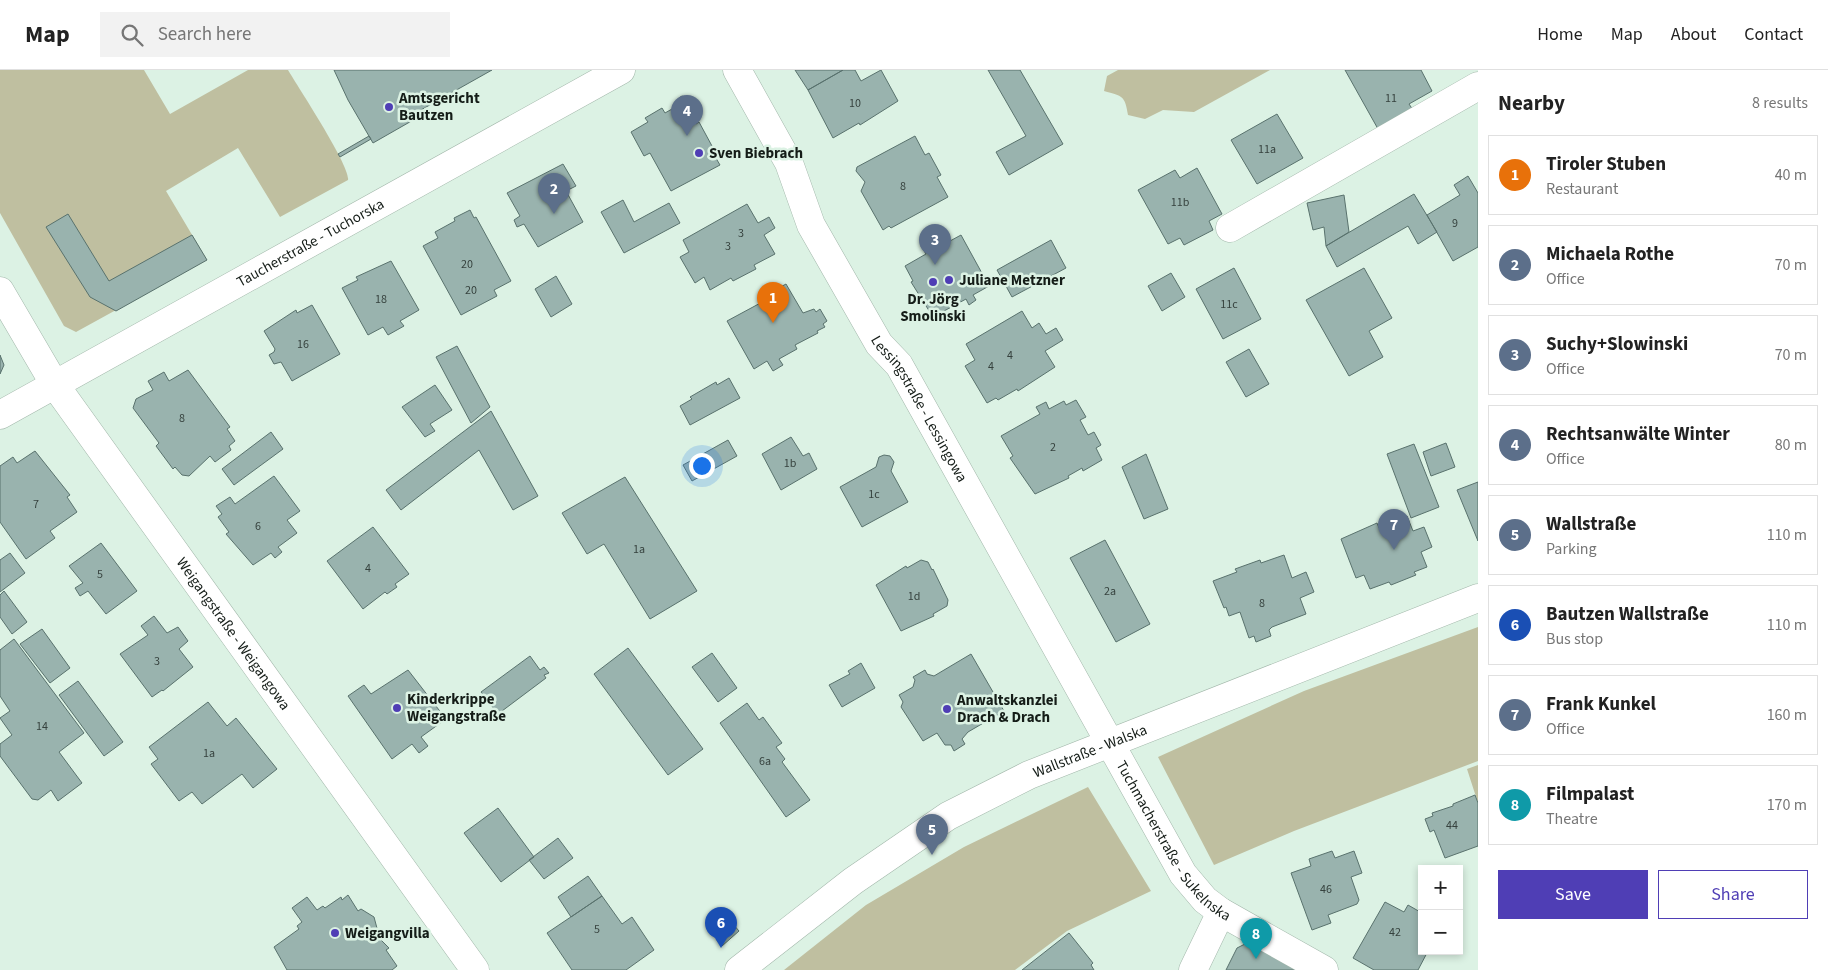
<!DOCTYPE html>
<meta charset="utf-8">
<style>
:root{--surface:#fff;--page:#f2f2f2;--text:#222;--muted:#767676;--line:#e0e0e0;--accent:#4f3eb5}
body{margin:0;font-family:"Source Sans 3",sans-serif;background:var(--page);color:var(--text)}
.controls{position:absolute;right:15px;bottom:15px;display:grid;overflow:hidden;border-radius:0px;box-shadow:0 2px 8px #0003}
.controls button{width:45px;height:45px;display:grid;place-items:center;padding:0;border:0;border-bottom:1px solid var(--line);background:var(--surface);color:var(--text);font:25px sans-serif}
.you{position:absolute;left:701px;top:395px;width:18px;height:18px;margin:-12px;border:4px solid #fff;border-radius:50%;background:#1a73e8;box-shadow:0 0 0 8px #1a73e833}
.badge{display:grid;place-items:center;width:32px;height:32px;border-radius:50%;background:var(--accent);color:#fff;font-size:16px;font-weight:700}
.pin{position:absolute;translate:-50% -41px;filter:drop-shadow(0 1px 2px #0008)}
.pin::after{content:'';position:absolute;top:26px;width:18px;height:15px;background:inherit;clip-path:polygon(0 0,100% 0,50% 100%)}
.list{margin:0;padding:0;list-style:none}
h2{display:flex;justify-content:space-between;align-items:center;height:65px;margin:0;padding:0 20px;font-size:21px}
h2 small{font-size:16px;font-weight:400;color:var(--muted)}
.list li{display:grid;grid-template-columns:32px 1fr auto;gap:15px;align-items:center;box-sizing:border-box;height:80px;margin:0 10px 10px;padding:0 10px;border:1px solid var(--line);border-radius:0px}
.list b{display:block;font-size:19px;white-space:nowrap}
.list p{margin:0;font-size:16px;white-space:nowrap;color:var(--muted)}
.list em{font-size:16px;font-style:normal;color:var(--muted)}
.actions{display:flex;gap:10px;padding:15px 20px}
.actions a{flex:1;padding:11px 0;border:1px solid var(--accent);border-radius:0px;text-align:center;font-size:18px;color:var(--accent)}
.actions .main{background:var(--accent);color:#fff}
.icon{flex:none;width:28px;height:28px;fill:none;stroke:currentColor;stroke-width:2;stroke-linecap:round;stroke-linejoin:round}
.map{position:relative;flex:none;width:1478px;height:900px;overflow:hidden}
header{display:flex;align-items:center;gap:30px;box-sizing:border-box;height:70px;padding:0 25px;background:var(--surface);border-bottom:1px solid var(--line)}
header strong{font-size:24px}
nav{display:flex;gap:28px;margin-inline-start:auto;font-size:18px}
.search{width:350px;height:45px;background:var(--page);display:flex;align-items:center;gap:12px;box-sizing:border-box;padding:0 18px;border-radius:0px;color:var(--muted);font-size:19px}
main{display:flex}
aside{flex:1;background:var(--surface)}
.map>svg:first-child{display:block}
</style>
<header>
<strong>Map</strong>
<div class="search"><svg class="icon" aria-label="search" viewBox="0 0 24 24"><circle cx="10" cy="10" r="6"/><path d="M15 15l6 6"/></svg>Search here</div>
<nav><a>Home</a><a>Map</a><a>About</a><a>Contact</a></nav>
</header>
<main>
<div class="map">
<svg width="1478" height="900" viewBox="0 0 1478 900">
<rect width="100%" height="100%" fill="#dcf2e4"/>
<path fill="#bfbfa0" d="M0,0H144L170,44L248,0H288C298,17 351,97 348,110L280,147L238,78L166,121L207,190L76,262L64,256L0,143Z
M1118,0H1270L1194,42L1163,40L1145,49L1128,45C1125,26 1123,26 1104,21L1107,6Z
M1478,557V691L1294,761L1214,795L1158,687L1304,621Z
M1478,695V733L1467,699Z
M1088,717L1151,821L1067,861L1015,900H784L866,835L964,777Z"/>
<path fill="#99b3ae" stroke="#59726d" d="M334,0H492L412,45L415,49L373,73L348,30Z
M795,0H843L808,20Z
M843,0H855L861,11L881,0L898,31L860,55L859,53L833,68L808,20Z
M988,0H1020L1063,74L1009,105L996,82L1026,66Z
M1345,0H1421L1432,21L1409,34L1413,40L1378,59Z
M682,26L691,30L687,38L696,54L699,52L712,76L710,78L720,95L671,121L650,83L644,86L631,62L648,52L645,48L662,38L665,43L679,35V28Z
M1277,44L1303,88L1257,114L1231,70Z
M369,66L371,69L340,87L338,84Z
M915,66L925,85L929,83L941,105L937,107L948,127L891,158L889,156L883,160L861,121L865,112L856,101L857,97Z
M563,94L576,116L566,121L583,152L538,177L524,154L517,157L514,150L520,146L507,123Z
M1197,98L1222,144L1209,151L1213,160L1184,175L1180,168L1168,174L1138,120L1175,100L1180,108Z
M1468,106L1478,123V177L1453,191L1427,145L1460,125L1454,115Z
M1414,124L1437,162L1418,174L1408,156L1337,197L1326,176Z
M1344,125L1349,162L1326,176L1324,157L1313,160L1307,133Z
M623,130L634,152L669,133L680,153L624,183L601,142Z
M747,134L758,153L769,147L775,158L764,165L775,184L754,195L756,199L733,211L731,208L710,220L704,207L695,213L680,187L689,182L683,170Z
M470,140L474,148L476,147L511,211L494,220L497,226L461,245L423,176L438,168L435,162L455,151L454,148Z
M68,144L109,211L192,165L207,190L116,241L90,227L46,157Z
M961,165L989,216L973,225L976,230L969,235L966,229L933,247L911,212L913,211L905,196L926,184L921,176L934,168L939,177Z
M1051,170L1066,198L1012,227L997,200Z
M391,191L419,240L400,251L404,256L388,265L383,257L368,265L342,218L358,210L356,207Z
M1234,198L1261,249L1223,269L1196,219Z
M1364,198L1392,248L1369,261L1383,287L1349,306L1306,230Z
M1171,203L1185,227L1162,241L1148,216Z
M556,206L572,234L551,247L535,219Z
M786,214L803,243L814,239L816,242L820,239L827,251L823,254L825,257L817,261L818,263L795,275L797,279L779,289L783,295L773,301L767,291L754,299L727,251L766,230L764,226Z
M312,235L340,284L292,311L281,292L274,294L269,285L274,282L275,279L264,261L296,240L297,243Z
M1022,241L1032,258L1039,253L1046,264L1056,258L1063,270L1045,281L1055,297L1018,321L1017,319L998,330L996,328L987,333L965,296L975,290L966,274Z
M457,276L490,337L471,353L436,287Z
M1249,279L1269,314L1246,327L1226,292Z
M0,285L4,295L0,304Z
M188,300L230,357L227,359L235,371L229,376L231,380L215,392L210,386L189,406L182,405L175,397L173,399L156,376L159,373L133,338L136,329L153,320L148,311L164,302L169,311Z
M729,308L740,328L690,355L680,336L692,329L690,327L716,312L717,315Z
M435,315L452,340L430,354L435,361L425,367L402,337Z
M1076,330L1086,347L1080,350L1088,365L1094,362L1101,375L1096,378L1102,390L1083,401L1082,398L1068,406L1069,408L1035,424L1010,388L1013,386L1001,366L1040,344L1036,337L1046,332L1049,339L1064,331L1066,335Z
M491,341L538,426L513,440L479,380L401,440L386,420Z
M271,362L283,379L234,415L222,399Z
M791,367L803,386L809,383L817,399L781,420L762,384Z
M728,370L737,386L692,411L683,395Z
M1446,373L1455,397L1431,406L1423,382Z
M1414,374L1439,437L1411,448L1387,384Z
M35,381L70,425L67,427L77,442L50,461L55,468L26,489L0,452V396L13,387L17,393Z
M1146,384L1168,439L1144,449L1122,397Z
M884,385L890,386L894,392L891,401L908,432L862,457L840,417L876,397L879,387Z
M274,406L300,441L287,450L297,463L278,477L282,482L275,488L271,483L253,495L226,464L229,462L218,447L222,444L216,436L230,427L235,434Z
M625,407L697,521L650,549L604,474L587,484L562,443Z
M1478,412V471L1457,420Z
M1407,446L1413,461L1424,457L1432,477L1421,482L1427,497L1414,502L1416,505L1391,515L1389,512L1370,519L1364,505L1356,508L1341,469L1377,453L1379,458Z
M373,457L409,504L395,514L397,517L387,524L385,522L363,539L327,491Z
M1105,470L1150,554L1116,572L1070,488Z
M101,473L137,521L106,544L88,521L80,526L75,518L83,513L69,496Z
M10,483L25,503L0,522V490Z
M1284,485L1292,508L1306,502L1314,522L1300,528L1306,544L1272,557L1269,560L1271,566L1256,572L1254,566L1249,568L1240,542L1229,546L1226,537L1224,538L1213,511L1237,502L1235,499L1260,490L1261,493Z
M921,490L928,492L932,500L933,499L948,530L947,536L933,544L934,546L901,561L876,515L906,496L907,498Z
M4,521L27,552L12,564L0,547V525Z
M154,546L167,563L178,557L188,571L179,579L193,597L163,621L162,620L152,627L120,584L148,565L141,556Z
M42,559L70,598L50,613L20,574Z
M14,569L84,663L59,682L82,713L58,731L51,720L38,730L32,729L0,686V674L12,665L0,648L10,641L0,626V580Z
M628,578L703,679L668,705L594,604Z
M712,583L737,618L718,632L692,597Z
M971,584L1004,641L968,662L962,669L965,674L954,681L951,675H945L937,663L923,671L901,637L903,632L899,625L913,617L915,610L913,607L925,600L927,604L934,606Z
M530,586L540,600L544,597L549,603L544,605L546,608L498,644L481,622Z
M861,593L875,618L842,637L829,615L850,604L848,601Z
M408,600L446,649L421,667L428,676L419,683L412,674L392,689L348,626L364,615L371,624Z
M78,611L123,672L104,686L59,625Z
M208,632L227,656L236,648L277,699L253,718L242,704L202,734L192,722L179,731L151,694L158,689L149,677Z
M747,633L759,650L763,647L782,673L776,677L785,689L782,692L810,730L786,747L720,653Z
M1475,725L1478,733V776L1445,788L1434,760L1430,762L1425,749L1433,746L1432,743L1453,736V734Z
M498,738L534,787L501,812L464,763Z
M558,768L573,788L544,809L529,790Z
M1332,781L1335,788L1354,781L1362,803L1351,807L1359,830L1357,834L1328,845L1331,853L1312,860L1291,803L1311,796L1309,789Z
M588,806L602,826L571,847L558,827Z
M348,825L358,841L361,839L374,847L378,862L375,864L389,878L386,880L397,896L392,900H287L274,877L299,859L297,856L302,852L292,838L307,827L317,840L323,836L325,838L341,827L342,830Z
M602,826L622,854L632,847L654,880L626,900H572L547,863Z
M1385,832L1404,842L1408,835L1422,843V881H1428L1418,900H1374L1353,888Z
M733,854L739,861L722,876L716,869Z
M1069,863L1093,893L1091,895L1094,900H1022Z
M1249,872L1303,900H1226L1237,878Z"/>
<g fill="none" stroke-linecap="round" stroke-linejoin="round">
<g stroke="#a2b7aa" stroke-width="29">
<g id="minor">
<path id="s1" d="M737,0L789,93L811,155L879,274L899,295L1183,804L1205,830L1221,842L1324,900"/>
<path d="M1230,158L1478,16"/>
<path id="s2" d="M0,221L55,315L475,900"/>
<path id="s3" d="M0,345L621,0"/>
<path id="s4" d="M739,900L853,811L948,746L1029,705L1478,528"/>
<path d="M1193,900L1221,842"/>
</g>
</g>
<use href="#minor" stroke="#fff" stroke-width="28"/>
</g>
<g fill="#4f3eb5" stroke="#dcf2e4" stroke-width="2">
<circle cx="389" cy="37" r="5"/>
<circle cx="699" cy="83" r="5"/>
<circle cx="949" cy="210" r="5"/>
<circle cx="933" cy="212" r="5"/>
<circle cx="397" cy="638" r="5"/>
<circle cx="947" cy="639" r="5"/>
<circle cx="335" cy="863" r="5"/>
</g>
<g text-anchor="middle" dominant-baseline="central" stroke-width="5" stroke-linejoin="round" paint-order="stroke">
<g font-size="12" fill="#36423e">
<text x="1391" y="28">11</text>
<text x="855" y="33">10</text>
<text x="1267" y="79">11a</text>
<text x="903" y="116">8</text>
<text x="1180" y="132">11b</text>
<text x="1455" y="153">9</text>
<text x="741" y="163">3</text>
<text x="728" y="176">3</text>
<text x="467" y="194">20</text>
<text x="471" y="220">20</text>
<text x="381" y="229">18</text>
<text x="1229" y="234">11c</text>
<text x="303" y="274">16</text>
<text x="1010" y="285">4</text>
<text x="991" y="296">4</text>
<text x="182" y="348">8</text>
<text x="1053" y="377">2</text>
<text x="790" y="393">1b</text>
<text x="874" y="424">1c</text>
<text x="36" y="434">7</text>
<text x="258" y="456">6</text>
<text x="639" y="479">1a</text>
<text x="368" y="498">4</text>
<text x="100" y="504">5</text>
<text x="1110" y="521">2a</text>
<text x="914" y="526">1d</text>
<text x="1262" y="533">8</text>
<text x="157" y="591">3</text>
<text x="42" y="656">14</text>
<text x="209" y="683">1a</text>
<text x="765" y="691">6a</text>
<text x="1452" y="755">44</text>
<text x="1326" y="819">46</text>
<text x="597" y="859">5</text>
<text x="1395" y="862">42</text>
</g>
<g font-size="15" font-weight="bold" fill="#151d18" stroke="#dcf2e4" text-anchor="start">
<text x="399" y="28">Amtsgericht<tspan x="399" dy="17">Bautzen</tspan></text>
<text x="709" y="83">Sven Biebrach</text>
<text x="959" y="210">Juliane Metzner</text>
<text x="933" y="229" text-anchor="middle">Dr. Jörg<tspan x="933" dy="17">Smolinski</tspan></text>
<text x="407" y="629">Kinderkrippe<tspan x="407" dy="17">Weigangstraße</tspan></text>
<text x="957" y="630">Anwaltskanzlei<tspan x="957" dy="17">Drach &amp; Drach</tspan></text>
<text x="345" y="863">Weigangvilla</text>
</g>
<g font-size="15" fill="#151d18" stroke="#dcf2e4">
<text stroke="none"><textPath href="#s3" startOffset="355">Taucherstraße - Tuchorska</textPath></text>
<text stroke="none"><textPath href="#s1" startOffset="386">Lessingstraße - Lessingowa</textPath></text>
<text stroke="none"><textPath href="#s2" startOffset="415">Weigangstraße - Weigangowa</textPath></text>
<text stroke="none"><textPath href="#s4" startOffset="416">Wallstraße - Walska</textPath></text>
<text stroke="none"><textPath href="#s1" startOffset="889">Tuchmacherstraße - Sukelnska</textPath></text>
</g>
</g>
</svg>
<div class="controls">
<button>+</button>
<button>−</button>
</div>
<div class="you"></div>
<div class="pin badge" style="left:773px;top:253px;background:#e8710a">1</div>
<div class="pin badge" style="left:554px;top:144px;background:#5c6f8a">2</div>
<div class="pin badge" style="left:935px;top:195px;background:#5c6f8a">3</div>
<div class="pin badge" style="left:687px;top:66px;background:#5c6f8a">4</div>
<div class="pin badge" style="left:932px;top:785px;background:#5c6f8a">5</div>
<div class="pin badge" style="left:721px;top:878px;background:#1a4fb4">6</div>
<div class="pin badge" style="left:1394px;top:480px;background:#5c6f8a">7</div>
<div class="pin badge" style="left:1256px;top:889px;background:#0f9aa8">8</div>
</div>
<aside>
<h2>Nearby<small>8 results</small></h2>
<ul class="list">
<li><span class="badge" style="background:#e8710a">1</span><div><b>Tiroler Stuben</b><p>Restaurant</p></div><em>40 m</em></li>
<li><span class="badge" style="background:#5c6f8a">2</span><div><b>Michaela Rothe</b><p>Office</p></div><em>70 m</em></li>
<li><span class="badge" style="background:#5c6f8a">3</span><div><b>Suchy+Slowinski</b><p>Office</p></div><em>70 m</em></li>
<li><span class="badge" style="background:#5c6f8a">4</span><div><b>Rechtsanwälte Winter</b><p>Office</p></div><em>80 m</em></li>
<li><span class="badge" style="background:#5c6f8a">5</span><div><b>Wallstraße</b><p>Parking</p></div><em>110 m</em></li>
<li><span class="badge" style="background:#1a4fb4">6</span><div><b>Bautzen Wallstraße</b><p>Bus stop</p></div><em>110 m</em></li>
<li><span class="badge" style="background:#5c6f8a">7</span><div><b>Frank Kunkel</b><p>Office</p></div><em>160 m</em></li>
<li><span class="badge" style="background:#0f9aa8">8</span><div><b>Filmpalast</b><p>Theatre</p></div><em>170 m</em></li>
</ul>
<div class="actions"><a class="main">Save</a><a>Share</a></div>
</aside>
</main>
